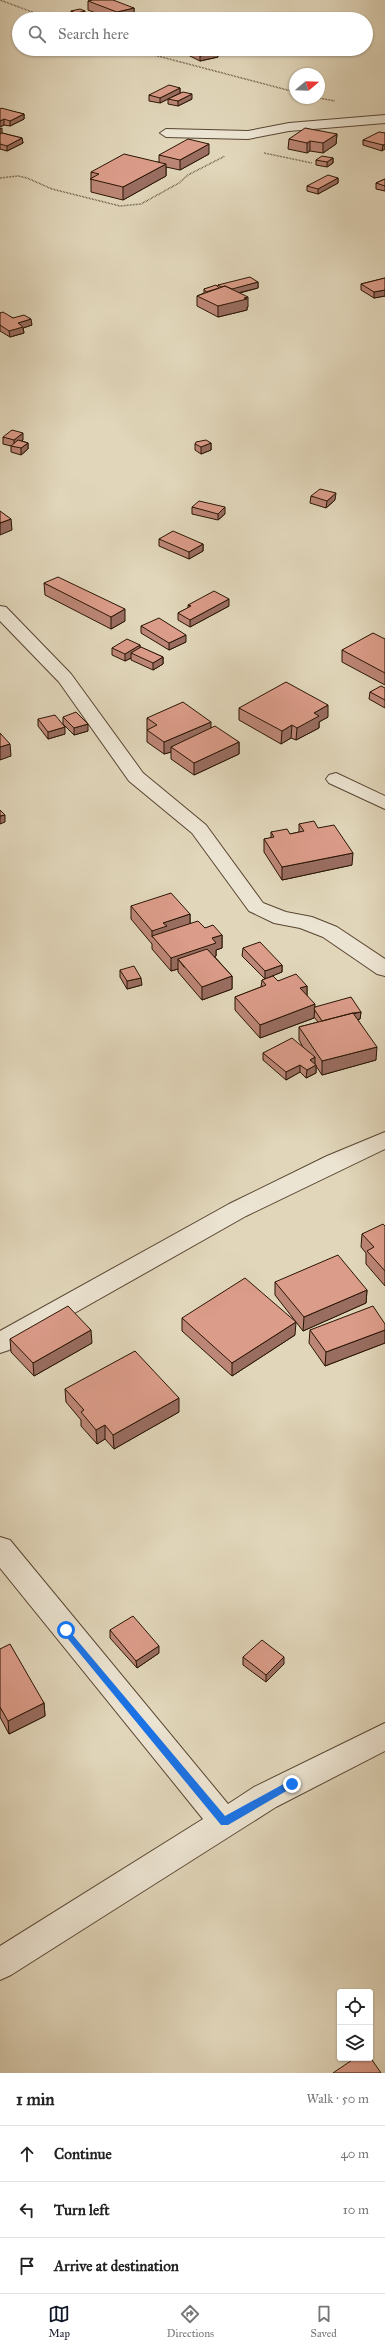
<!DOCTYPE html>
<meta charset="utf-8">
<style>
:root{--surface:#fff;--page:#f2f2f2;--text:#222;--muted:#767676;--line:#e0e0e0;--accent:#111827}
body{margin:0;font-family:"IM FELL Great Primer",serif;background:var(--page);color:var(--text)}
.controls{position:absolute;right:12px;bottom:12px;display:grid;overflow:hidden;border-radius:4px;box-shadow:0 1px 3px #0004}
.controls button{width:36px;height:36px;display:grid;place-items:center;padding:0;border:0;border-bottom:1px solid var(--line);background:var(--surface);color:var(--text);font:20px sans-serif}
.compass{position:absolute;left:289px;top:68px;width:36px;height:36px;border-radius:50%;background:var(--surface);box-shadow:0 1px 3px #0004;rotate:71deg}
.stop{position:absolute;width:12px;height:12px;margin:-9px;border:3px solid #1a73e8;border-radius:50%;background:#fff}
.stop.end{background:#1a73e8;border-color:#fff;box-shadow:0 1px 4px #0008}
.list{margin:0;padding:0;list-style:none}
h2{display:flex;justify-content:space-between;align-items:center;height:52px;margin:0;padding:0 16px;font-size:17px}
h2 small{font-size:13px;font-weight:400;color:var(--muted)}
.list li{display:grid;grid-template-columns:26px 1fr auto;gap:12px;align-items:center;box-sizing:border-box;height:56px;padding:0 16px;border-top:1px solid var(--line)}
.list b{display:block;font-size:15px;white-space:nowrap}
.list em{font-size:13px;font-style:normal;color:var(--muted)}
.icon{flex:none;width:22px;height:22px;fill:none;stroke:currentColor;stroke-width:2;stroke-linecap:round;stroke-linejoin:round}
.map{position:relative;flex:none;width:385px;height:2073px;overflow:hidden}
.search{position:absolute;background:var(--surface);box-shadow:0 1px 3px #0004;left:12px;right:12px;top:12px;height:44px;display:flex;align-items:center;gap:10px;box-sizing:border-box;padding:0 14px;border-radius:22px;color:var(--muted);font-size:15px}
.sheet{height:220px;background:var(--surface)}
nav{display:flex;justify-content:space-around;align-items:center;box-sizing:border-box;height:56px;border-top:1px solid var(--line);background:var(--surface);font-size:11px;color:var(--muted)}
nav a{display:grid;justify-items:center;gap:2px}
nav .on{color:var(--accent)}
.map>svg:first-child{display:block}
</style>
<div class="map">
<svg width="385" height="2073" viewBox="0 0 385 2073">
<rect width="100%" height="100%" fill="#e1d6ba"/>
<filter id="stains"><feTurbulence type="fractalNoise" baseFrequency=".005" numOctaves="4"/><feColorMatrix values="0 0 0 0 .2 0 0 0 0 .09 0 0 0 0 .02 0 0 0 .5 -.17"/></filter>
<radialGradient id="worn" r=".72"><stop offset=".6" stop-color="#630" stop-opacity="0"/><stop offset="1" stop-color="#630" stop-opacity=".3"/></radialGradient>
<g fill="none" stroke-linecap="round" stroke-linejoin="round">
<g stroke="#584532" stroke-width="2">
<path id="minor" d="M385,115V123L289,131L248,139L166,137L160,133L166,129L248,131L289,123Z
M0,606L6,607L71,674L143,773L206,825L263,903L286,912L312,917L337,927L385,959V976L377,974L323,937L300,928L274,923L249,911L192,833L129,781L59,682L0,621Z
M336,773L385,796V809L329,783L326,779L329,775Z
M385,1132V1149L246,1216L9,1350L0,1353V1331L229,1204L327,1156Z
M0,1537L10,1540L228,1804L254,1787L385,1723V1751L276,1807L11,1975L0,1980V1946L203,1819L0,1568Z"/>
</g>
<path stroke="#2a1504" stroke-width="1.5" stroke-dasharray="0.5 1" stroke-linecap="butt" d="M0,0L51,19
M131,49L295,92
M319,98L335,101
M264,153L312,163
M0,178L18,176L27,178L52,189L120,206L141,204L179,183L188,175L225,156"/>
<use href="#minor" fill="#ece4d2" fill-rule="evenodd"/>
</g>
<path fill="#bc8676" stroke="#2a1504" d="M88,1L134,8V16L124,19H112L88,10Z
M71,11L85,16L76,18L71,16Z
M186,49H212L218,57L200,61L186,54Z
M180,88V93L192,99L178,106L168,104V99L160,103L149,101V95Z
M0,109L24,114V119L10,126L4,125L0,127Z
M0,128L2,133L22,138L23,143L7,151L0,149Z
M385,133L382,151L363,145V140Z
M337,134L336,144L323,153L310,151L307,153L288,149L289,139Z
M209,154L180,170L166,167V176L123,200L91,192V172L159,162V155Z
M333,158V163L327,167L316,165V160Z
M338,178V183L318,194L307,191V186Z
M385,179V191L376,189V183Z
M385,278V296L374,298L361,290V284Z
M258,282V288L240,293L248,307H247V310L218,317L197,306V296L204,293V289L218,286V285Z
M0,313L13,318L32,325L23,328L24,333L10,337L0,331Z
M3,437L23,440L22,441L28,443V449L21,455L11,452V446L3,444Z
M211,443V450L201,454L195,450V444Z
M311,496L335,500L326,508L310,503Z
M192,507L225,514L218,520L192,514Z
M159,539L203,544V551L189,559L159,546Z
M44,583L125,621L111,629L45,595Z
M188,605L229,606L190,627L178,620V613L188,608Z
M141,626L186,642L169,650L141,633Z
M385,639V685L342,662V650Z
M140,645V647L163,657V664L153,670L131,660V658L125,661L112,655V648Z
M385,688V708L369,699L370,692Z
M239,708L328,717L319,722V728L296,740L291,738L281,744L239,720Z
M63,717L88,731L74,735L63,724Z
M147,718L211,728L239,742V754L194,775L171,759V752L164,754L147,742Z
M38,719L65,734L48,739L38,726Z
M299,824L318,828L352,865L282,880L264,852V839L271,838V832L290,834L299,832Z
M131,906L190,914V923L205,928L222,935V948L216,950V956H214L232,976V989L202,1000L178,972V969L171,971L152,949V944L131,919Z
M243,948L282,965V972L269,977L278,981L307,986V996L315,1007L361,1012L360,1019L358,1020L376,1060L322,1075L316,1066V1073L306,1078L300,1072L286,1080L263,1060V1053L304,1049L299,1040V1027L318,1022L314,1017V1018L260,1038L235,1010V997L261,987L262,980L265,979L242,956Z
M120,970L142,985L127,989L120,977Z
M385,1226V1286L366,1264V1253L361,1247L362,1234Z
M275,1282L367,1290L366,1303L303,1331L275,1295Z
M182,1318L295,1335L232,1376L182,1331Z
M385,1324V1343L325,1366L309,1343L310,1330Z
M10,1339L92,1343L34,1376L11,1352Z
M65,1389L179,1412L114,1449L105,1439L97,1444L81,1426V1420L66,1402Z
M110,1630L159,1653L137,1668L110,1638Z
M0,1649L44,1703L45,1716L9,1734L0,1717Z
M243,1657L284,1664L266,1682L243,1665Z"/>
<path fill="#996d60" stroke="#2a1504" d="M134,8V16L124,19H117V12Z
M85,11V16L76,18V13Z
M218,52V57L200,61V56Z
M180,88V93L160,103V98Z
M192,94V99L178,106V101Z
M24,114V119L10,126V121Z
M4,119V125L0,127V121Z
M2,128V133L0,135V129Z
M337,134L336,144L323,153V143Z
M22,138L23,143L7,151V146Z
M310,141V151L307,153V143Z
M209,144V154L180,170V160Z
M385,144V149L382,151L383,145Z
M333,158V163L327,167V162Z
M166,164V176L123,200V187Z
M338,178V183L318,194V189Z
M258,282V288L225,296L226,290Z
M385,290V296L374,298V292Z
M248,297V307H247V310L218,317V306Z
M31,319L32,325L23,328L24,333L10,337L9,331L18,323Z
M23,433V440L14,447V440Z
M28,443V449L21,455V448Z
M211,443V450L201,454V447Z
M336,493L335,500L326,508L327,501Z
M225,507V514L218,520V514Z
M11,519L12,530L0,535V523Z
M203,544V551L189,559V552Z
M229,599V606L190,627V620Z
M125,609V621L111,629V617Z
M186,635V642L169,650V643Z
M140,645V652L131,653V658L125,661V654Z
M163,657V664L153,670V663Z
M328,705V717L319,722V728L296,740L297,728L314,713Z
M211,722V735L171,747V752L164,754V742Z
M88,724V731L74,735V728Z
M292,725L291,738L281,744L282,731Z
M65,727V734L48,739V732Z
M239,742V754L194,775V763Z
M10,744L11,756L0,760V747Z
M5,815V822L0,824V816Z
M353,853L352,865L282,880V867Z
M190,914V927L152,937V931L163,923Z
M222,935V948L216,950V956L184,967L178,959V969L171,971V958L212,938Z
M282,965V972L265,979V971Z
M232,976V989L202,1000V987Z
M141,978L142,985L127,989V981Z
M307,986V999L300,988Z
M315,1004L314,1018L260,1038V1025Z
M361,1012L360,1019L322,1029L323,1021Z
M377,1047L376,1060L322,1075V1061Z
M315,1057V1065L310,1060Z
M300,1065V1072L286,1080V1072Z
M316,1065V1073L306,1078L307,1070Z
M367,1290L366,1303L303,1331L304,1317Z
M296,1322L295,1335L232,1376V1363Z
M91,1330L92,1343L34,1376L33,1363Z
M385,1330V1343L325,1366L326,1352Z
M179,1398V1412L114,1449L113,1435Z
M105,1425V1439L97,1444L96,1430Z
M159,1646V1653L137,1668L136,1661Z
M284,1657V1664L266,1682V1675Z
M44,1703L45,1716L9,1734L8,1721Z"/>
<path fill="#db9c89" stroke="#2a1504" d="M93,0H113L134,8L117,12L88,1Z
M80,9L85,11L76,13L71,11Z
M187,49H212L218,52L200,56Z
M169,85L180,88L160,98L149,95Z
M183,92L192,94L178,101L168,99Z
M1,108L24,114L10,121L4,119L0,121V109Z
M305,128L337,134L323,143L310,141L307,143L289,139Z
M379,132L385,133V144L383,145L363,140Z
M2,133L22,138L7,146L0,144V134Z
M188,139L209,144L180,160L159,155Z
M124,154L166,164L123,187L90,179L99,174L91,172Z
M322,156L333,158L327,162L316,160Z
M328,175L338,178L318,189L307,186Z
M385,179V186L376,183Z
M250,277L258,282L232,289L225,286L221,287L218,285Z
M385,278V290L374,292L361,284Z
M216,285L219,288L206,292L204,289Z
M225,286L248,297L244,298L247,299L218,306L197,296Z
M3,312L13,318L24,315L31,319L18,323L23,327L9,331L0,325V313Z
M12,430L23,433L14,440L3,437Z
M18,440L28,443L21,448L11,446Z
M206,440L211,443L201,447L195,444L196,442Z
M320,489L336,493L327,501L311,496Z
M199,501L225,507L218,514L192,507Z
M0,511L11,519L0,523Z
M173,531L203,544L189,552L159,539Z
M58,577L125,609L111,617L44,583Z
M214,591L229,599L190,620L178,613L191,606L188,605Z
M159,618L186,635L169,643L141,626Z
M373,633L385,639V673L342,650Z
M127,639L140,645L125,654L112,648Z
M141,647L163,657L153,663L131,653Z
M286,682L328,705L314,713L319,716L297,728L292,725L282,731L239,708Z
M381,686L385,688V700L370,692Z
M183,702L211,722L164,742L147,730L157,725L147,718Z
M76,712L88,724L74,728L63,717Z
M55,715L65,727L48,732L38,719Z
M215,726L239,742L194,763L171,747Z
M0,733L10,744L0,747Z
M0,810L5,815L0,816Z
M314,821L318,828L334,825L353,853L282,867L264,839L274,837L271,832L287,829L290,834L304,831L299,824Z
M171,893L190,914L163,923L167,926L152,931L131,906Z
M198,921L205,928L213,925L222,935L212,938L216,943L171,958L152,936Z
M260,942L282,965L265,971L243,948Z
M207,949L232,976L202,987L178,959Z
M134,966L141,978L127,981L120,970Z
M296,974L307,986L300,988L315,1004L260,1025L235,997L266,985L262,980L273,976L278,981Z
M351,997L361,1012L353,1013L322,1021L314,1009L315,1007Z
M353,1013L377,1047L322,1061L299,1027Z
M292,1038L315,1057L310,1060L316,1065L307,1070L300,1065L286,1072L263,1053Z
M383,1224L385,1226V1271L367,1251L374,1247L362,1234Z
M338,1255L367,1290L304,1317L275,1282Z
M245,1278L296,1322L232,1363L182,1318Z
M68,1306L91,1330L33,1363L10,1339Z
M373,1306L385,1324V1330L326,1352L310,1330Z
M135,1351L179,1398L113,1435L105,1425L96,1430L81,1412L84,1410L65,1389Z
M133,1616L159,1646L136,1661L110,1630Z
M262,1640L284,1657L266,1675L243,1657Z
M10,1644L44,1703L8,1721L0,1707V1649Z
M370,2057L381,2073H333L355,2058H370Z"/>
<path fill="#1a73e8" d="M66,1627L225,1816L289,1781H295V1786L228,1825H221L63,1633V1628Z"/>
<rect width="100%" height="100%" filter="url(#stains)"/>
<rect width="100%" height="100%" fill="url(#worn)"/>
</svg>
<div class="controls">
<button><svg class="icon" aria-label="locate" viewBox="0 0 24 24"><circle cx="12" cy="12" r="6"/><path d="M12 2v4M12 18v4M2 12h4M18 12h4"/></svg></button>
<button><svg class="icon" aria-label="layers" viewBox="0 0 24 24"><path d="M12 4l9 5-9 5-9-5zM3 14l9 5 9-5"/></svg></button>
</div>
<svg class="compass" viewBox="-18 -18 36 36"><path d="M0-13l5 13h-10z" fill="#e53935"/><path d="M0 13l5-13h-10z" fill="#767676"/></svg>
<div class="stop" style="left:66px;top:1630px"></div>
<div class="stop end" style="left:292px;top:1784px"></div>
<div class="search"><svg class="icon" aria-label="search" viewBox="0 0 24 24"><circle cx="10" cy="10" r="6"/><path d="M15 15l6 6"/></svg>Search here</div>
</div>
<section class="sheet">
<h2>1 min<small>Walk · 50 m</small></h2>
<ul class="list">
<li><svg class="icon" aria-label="ahead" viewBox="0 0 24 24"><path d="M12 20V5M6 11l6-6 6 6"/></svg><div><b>Continue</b></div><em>40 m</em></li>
<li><svg class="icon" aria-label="left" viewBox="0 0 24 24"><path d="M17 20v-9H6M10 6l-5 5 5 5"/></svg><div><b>Turn left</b></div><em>10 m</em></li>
<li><svg class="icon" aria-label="arrive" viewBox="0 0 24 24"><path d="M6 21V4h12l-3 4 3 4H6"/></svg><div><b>Arrive at destination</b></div></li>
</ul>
</section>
<nav>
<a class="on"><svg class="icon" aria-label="map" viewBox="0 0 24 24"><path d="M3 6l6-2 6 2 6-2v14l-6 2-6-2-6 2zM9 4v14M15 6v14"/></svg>Map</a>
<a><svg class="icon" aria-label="directions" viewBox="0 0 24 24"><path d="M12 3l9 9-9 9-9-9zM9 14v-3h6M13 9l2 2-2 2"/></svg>Directions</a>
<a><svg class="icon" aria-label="saved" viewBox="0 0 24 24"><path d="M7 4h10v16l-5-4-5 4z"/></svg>Saved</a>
</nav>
